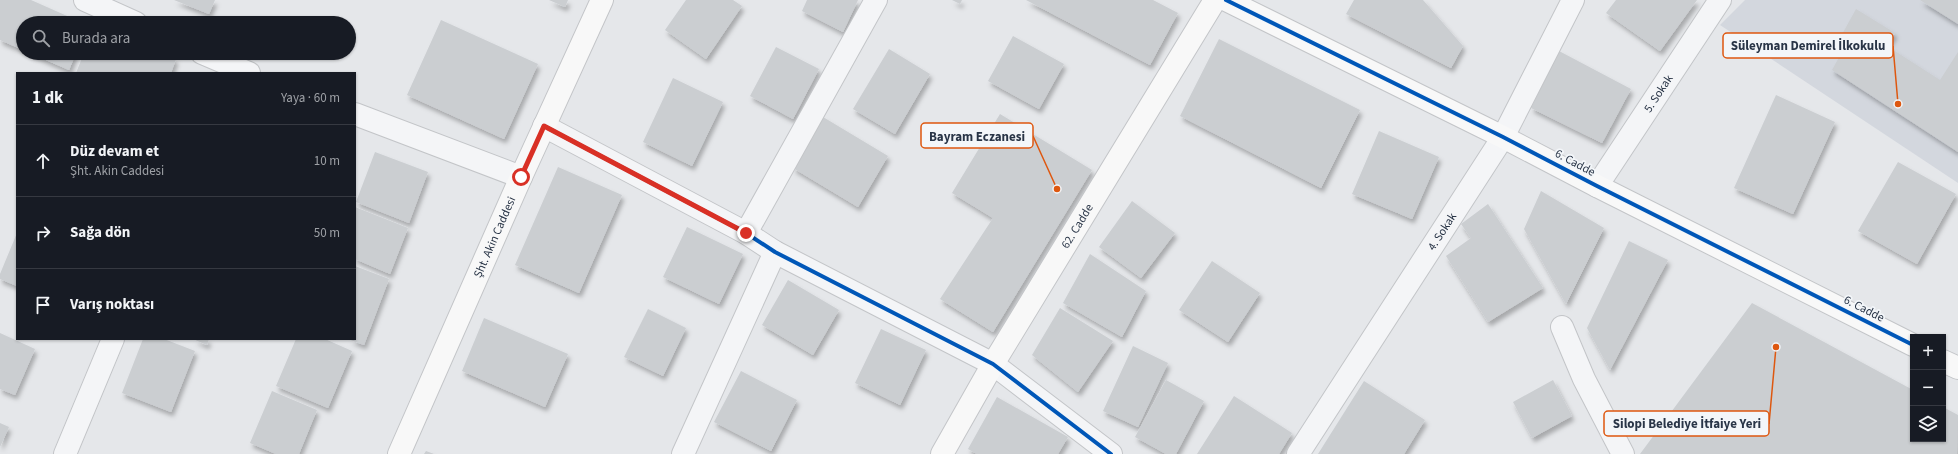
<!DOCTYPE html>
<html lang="tr">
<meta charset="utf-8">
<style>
:root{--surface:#171b24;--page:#20242c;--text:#f1f3f6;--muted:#9ea1a6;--line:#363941}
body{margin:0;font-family:"Source Sans 3",sans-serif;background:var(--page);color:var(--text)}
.controls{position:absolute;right:12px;bottom:12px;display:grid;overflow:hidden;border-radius:0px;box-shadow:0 1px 3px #0004}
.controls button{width:36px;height:36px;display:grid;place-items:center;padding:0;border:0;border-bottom:1px solid var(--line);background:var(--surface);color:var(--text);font:20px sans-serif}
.stop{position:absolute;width:12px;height:12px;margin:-9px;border:3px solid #d93025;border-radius:50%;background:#fff}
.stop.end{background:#d93025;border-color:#fff;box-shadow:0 1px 4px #0008}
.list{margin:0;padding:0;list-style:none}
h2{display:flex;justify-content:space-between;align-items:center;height:52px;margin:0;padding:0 16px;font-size:17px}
h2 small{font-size:13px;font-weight:400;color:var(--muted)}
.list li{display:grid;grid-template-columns:26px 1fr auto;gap:12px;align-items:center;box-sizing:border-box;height:72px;padding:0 16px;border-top:1px solid var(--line)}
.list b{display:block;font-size:15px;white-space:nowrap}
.list p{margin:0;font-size:13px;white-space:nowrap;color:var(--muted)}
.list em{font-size:13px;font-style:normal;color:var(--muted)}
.icon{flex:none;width:22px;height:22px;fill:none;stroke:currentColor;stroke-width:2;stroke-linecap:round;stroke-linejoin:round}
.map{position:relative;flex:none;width:1958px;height:454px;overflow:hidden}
.search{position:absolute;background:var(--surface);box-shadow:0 1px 3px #0004;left:16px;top:16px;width:340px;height:44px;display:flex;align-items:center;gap:10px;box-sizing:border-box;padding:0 14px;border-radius:22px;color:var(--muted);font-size:15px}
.panel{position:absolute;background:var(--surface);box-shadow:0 1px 3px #0004;left:16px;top:72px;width:340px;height:268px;border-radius:0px}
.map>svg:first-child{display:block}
</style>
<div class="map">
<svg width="1958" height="454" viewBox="0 0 1958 454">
<defs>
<filter id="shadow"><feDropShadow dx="2.5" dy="4.5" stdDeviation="2" flood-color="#0004"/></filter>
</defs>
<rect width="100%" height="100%" fill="#e5e7ea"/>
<path fill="#d3d7de" d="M1745,0H1958V183L1720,25Z"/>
<path fill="#cbced1" filter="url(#shadow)" d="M0,0H31L83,23H23V50L0,40Z
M174,0H215L209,14Z
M549,0H568L565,7Z
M686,0H733L742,6L706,59L665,30Z
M807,0H858L843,32L802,11Z
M952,0H962L960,4Z
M1026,0H1153L1178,13L1150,65Z
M1354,0H1423L1463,46L1451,68L1346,14Z
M1616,0H1697L1660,51L1606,13Z
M1920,0H1958V24Z
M1856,9L1895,33L1887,46L1940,80L1958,52V152L1832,70L1847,43L1840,38Z
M441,20L538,64L504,139L407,95Z
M1013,36L1064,64L1039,109L988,81Z
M1219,39L1360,110L1321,188L1180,116Z
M776,47L819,69L793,119L750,96Z
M889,49L930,74L895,134L853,109Z
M1559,51L1631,89L1602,143L1531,108Z
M30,53H76L69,70Z
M84,53H159L176,59L171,73H76Z
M673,78L723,102L692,166L643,142Z
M1776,95L1835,122L1793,214L1734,188Z
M1000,114L1092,170L993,332L940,299L993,218L952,193Z
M823,117L888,156L858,207L793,168Z
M1379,131L1439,157L1412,219L1352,194Z
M375,152L428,172L409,223L356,202Z
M1898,162L1956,194L1917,264L1858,231Z
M558,167L622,195L579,293L515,265Z
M1541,191L1604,228L1566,304L1524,229Z
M1132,201L1175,233L1141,278L1099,247Z
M1488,204L1543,288L1488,322L1446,256L1471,238L1461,224Z
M355,207L408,228L390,274L355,259Z
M687,227L743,254L719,304L663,277Z
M17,233V286L0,279V274Z
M1629,241L1668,260L1610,370L1587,328Z
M1090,254L1146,291L1122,337L1063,303Z
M1212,261L1260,293L1228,342L1179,310Z
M355,266L389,279L364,345L348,339H355Z
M788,280L839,310L813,355L762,325Z
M1752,303L1913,390V439H1943V407L1958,415L1957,454H1640Z
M1060,308L1113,341L1078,392L1032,355Z
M648,309L686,328L663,376L624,357Z
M484,318L568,354L545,407L462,371Z
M881,329L926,350L900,405L855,383Z
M0,333L35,349L15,395L0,389Z
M143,339H164L195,351L171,412L122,393Z
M193,339H209L207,345Z
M296,339H325L352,351L328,408L276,386Z
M1133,346L1168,363L1138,427L1103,411Z
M741,371L797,400L771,451L714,422Z
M1166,380L1204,401L1176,454H1166L1135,437Z
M1553,380L1572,416L1532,438L1513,402Z
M1364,381L1425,420L1404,454H1318Z
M272,391L317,410L299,454H276L250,443Z
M1234,396L1292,433L1279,454H1197Z
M997,397L1068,437L1058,454H977L968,449Z
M0,423L9,427L0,447Z
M426,451L434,454H424Z"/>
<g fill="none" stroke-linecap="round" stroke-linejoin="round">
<g stroke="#c3c5c8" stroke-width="24">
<g id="street">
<path d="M85,0L136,23"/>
<path d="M202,53L249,73"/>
<path d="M355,114L521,177"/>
<path d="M544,126L746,233L775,252L993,364L1111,454"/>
<path id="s1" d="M1597,186L1720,0"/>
<path d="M746,233L876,0"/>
<path d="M1562,327L1584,379L1623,454"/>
<path d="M65,454L113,339"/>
<path d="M683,454L775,252"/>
<path id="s2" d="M1298,454L1503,137L1573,0"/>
</g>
</g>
<g stroke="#c3c5c8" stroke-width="24">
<g id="secondary">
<path d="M1226,0L1503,137L1597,186L1913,345"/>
<path d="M1943,361L1958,368"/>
<path id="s3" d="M399,454L521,177L602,0"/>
<path id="s4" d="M942,454L993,364L1215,0"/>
</g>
</g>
<use href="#street" stroke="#f4f5f7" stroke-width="22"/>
<use href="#secondary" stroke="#f8f8f8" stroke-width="22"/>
<g stroke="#f3f6f9" stroke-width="6">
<path id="cycleway" d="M1226,0L1503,137L1597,186L1913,345
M544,126L746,233L775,252L993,364L1111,454"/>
</g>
<use href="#cycleway" stroke="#0057b8" stroke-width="4"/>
</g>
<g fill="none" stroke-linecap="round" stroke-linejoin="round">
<path stroke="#d93025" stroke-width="5" d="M521,177L544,126L746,233"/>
</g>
<g text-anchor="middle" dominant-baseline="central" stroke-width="3.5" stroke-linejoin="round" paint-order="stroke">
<g font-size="12" fill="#293547" stroke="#f3f6f9">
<text stroke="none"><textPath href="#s1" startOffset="111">5. Sokak</textPath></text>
<text transform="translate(1575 163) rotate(28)">6. Cadde</text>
<text stroke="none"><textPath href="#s4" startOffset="265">62. Cadde</textPath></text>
<text stroke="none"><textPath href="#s2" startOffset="265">4. Sokak</textPath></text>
<text stroke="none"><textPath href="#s3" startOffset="237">Şht. Akin Caddesi</textPath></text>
<text transform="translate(1864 309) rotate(27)">6. Cadde</text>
</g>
</g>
<path fill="none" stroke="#de570f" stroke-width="1.5" d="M1898 104L1893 46M1057 189L1033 136M1776 347L1769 424"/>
<g fill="#de570f" stroke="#f3f6f9" stroke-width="1.5">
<circle cx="1898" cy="104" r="4"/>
<circle cx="1057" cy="189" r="4"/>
<circle cx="1776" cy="347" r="4"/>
</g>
<g fill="#f3f6f9" stroke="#de570f" stroke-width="1.5">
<rect x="1723" y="33" width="170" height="25" rx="4"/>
<rect x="921" y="123" width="112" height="25" rx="4"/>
<rect x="1604" y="411" width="165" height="25" rx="4"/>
</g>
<g font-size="13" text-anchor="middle" font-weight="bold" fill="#293547">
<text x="1808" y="50">Süleyman Demirel İlkokulu</text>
<text x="977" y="141">Bayram Eczanesi</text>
<text x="1687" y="428">Silopi Belediye İtfaiye Yeri</text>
</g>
</svg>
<div class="controls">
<button>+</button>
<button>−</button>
<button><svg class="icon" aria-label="layers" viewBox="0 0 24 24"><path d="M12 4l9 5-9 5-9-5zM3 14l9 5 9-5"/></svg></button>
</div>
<div class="stop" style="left:521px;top:177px"></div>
<div class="stop end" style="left:746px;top:233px"></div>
<div class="search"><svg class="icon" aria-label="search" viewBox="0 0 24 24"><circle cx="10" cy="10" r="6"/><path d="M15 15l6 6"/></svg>Burada ara</div>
<section class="panel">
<h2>1 dk<small>Yaya · 60 m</small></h2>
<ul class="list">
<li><svg class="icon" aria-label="ahead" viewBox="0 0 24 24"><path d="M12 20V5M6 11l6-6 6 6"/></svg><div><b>Düz devam et</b><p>Şht. Akin Caddesi</p></div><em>10 m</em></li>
<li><svg class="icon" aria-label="right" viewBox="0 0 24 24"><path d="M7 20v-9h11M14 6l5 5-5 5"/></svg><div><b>Sağa dön</b></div><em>50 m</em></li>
<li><svg class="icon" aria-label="arrive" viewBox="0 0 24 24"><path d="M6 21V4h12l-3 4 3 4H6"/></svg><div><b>Varış noktası</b></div></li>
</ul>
</section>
</div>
